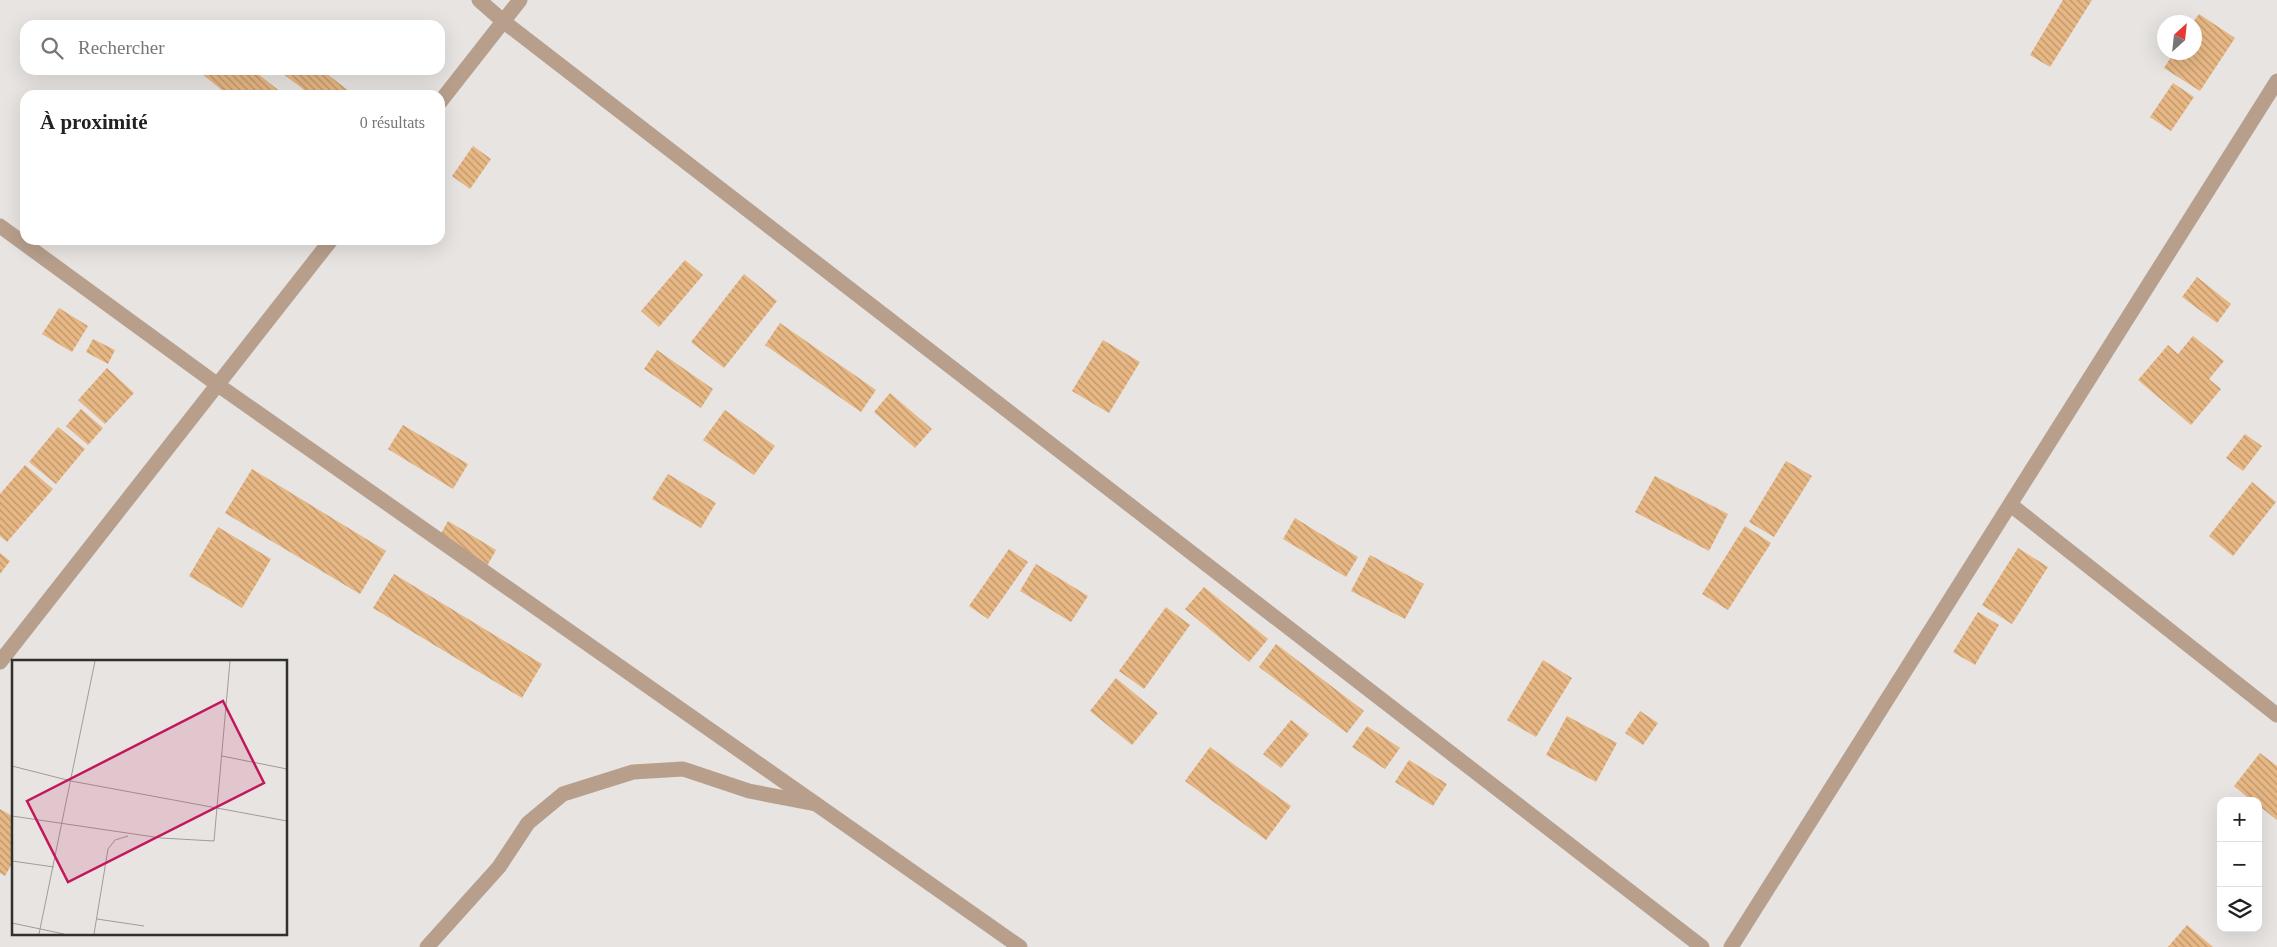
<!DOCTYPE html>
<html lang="fr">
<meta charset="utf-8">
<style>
:root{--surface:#fff;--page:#f2f2f2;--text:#222;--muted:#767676;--line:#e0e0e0}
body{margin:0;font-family:"Times New Roman",serif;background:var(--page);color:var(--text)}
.controls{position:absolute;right:15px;bottom:15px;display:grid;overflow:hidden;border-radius:10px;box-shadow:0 5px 20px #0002}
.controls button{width:45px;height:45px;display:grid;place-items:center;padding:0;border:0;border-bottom:1px solid var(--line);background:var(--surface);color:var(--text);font:25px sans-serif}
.compass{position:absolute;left:2157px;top:15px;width:45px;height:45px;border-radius:50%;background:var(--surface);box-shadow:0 5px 20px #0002;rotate:27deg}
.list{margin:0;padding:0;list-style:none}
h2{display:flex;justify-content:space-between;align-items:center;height:65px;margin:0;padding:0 20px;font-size:21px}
h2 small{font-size:16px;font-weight:400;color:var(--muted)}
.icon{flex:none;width:28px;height:28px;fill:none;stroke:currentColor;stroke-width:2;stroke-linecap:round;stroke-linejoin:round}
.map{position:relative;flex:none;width:2277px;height:947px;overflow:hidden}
.search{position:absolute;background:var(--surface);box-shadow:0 5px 20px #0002;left:20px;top:20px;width:425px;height:55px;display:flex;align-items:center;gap:12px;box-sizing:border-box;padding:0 18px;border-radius:15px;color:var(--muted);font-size:19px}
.panel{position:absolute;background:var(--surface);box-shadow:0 5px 20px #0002;left:20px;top:90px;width:425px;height:155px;border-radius:15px}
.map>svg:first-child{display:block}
</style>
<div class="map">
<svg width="2277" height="947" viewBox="0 0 2277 947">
<defs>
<pattern id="building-back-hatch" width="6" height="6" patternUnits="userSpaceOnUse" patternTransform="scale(1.25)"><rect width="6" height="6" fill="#e7b784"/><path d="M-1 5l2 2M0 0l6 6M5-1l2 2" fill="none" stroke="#bc956c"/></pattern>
</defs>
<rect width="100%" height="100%" fill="#e7e4e1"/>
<path fill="url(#building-back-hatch)" d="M2063,0H2092L2050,67L2030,55Z
M2199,14L2235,38L2200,91L2164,68L2174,52H2194L2193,22Z
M197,70H253L282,93L228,95Z
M278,70H322L354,95H311Z
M2173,83L2194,97L2171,131L2150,117Z
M473,146L491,159L470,189L452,176Z
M685,260L703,275L659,327L641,311Z
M744,274L777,301L724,368L691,342Z
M2197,277L2231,304L2217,323L2182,297Z
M59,308L88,326L72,352L42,334Z
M780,323L876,390L861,412L765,345Z
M2193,336L2224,361L2209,379L2221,389L2191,425L2138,380L2168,345L2178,354Z
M93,339L115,350L108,364L86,352Z
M1103,340L1140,362L1109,413L1072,391Z
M657,350L713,389L701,408L644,369Z
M107,368L134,393L105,424L78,400Z
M890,393L932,429L915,448L874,412Z
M81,409L103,428L88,445L66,426Z
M725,410L775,446L754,475L703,440Z
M403,425L468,464L453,489L388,449Z
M58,427L85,449L56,484L29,462Z
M2245,434L2262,446L2243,471L2226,458Z
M1786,461L1812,476L1774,537L1749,522Z
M25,465L53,489L7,542L0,536V494Z
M252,469L386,551L360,594L225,513Z
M668,474L716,503L701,528L652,499Z
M1655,476L1728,514L1709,551L1635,512Z
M2252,482L2276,502L2233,556L2209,536Z
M1295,518L1358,557L1346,577L1283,539Z
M448,521L496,550L487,566L439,537Z
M1745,526L1771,543L1728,610L1702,594Z
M218,527L271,559L242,608L189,576Z
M2018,548L2048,567L2012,624L1982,605Z
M1009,549L1028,562L988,619L969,606Z
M0,553L10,561L0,574Z
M1370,555L1424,584L1405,619L1351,591Z
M1036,564L1088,596L1071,622L1020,591Z
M394,574L542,664L522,698L373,608Z
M1204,587L1268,639L1249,662L1185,609Z
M1166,607L1190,625L1144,689L1119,671Z
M1978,612L1999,625L1975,665L1953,652Z
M1276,644L1364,711L1347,733L1259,667Z
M1543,660L1572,678L1536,737L1507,720Z
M1116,678L1158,713L1132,745L1090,711Z
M1640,711L1658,723L1643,745L1625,733Z
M1567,716L1617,743L1596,782L1546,755Z
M1291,720L1309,734L1281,768L1263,754Z
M1367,726L1400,748L1385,769L1352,747Z
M1210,747L1291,806L1266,840L1185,781Z
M2260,753L2277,766V820L2258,805V801H2252L2234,786Z
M1409,760L1447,784L1433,806L1395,782Z
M0,809L14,817V860L5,876L0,873Z
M2187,925L2213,947H2168Z"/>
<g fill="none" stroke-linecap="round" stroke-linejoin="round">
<path stroke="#b79f8c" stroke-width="15" d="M427,947L499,867L528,823L563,794L633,772L683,769L749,791L816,804"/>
<path stroke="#b79f8c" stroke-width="15" d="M479,0L503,21L1702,947
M440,102L520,0
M0,226L218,385L1020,947
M2011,505L2277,715
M0,662L331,240
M1731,947L2277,81"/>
</g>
<g transform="translate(12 660)">
<rect width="275" height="275" fill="#e7e4e1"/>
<path fill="none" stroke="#9f9c9a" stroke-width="1" d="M210,96L275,109M0,106L59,121L275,161M0,156L149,178L202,181L218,1M0,201L42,207M85,259L132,266M0,263L52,274M27,274L83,1M82,274L96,189L103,180L116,176"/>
<path fill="#c2185b" fill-opacity="0.15" stroke="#c2185b" stroke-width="2.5" d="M211,41L252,123L56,222L15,141Z"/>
<rect width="275" height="275" fill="none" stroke="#32302f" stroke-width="2.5"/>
</g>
</svg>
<div class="controls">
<button>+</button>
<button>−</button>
<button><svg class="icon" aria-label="layers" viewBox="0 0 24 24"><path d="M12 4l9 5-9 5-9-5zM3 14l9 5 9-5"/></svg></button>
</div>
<svg class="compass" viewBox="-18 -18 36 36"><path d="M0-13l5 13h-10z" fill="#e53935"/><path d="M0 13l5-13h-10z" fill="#767676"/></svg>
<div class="search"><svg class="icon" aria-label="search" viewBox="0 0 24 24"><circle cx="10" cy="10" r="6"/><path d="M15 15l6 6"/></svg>Rechercher</div>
<section class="panel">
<h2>À proximité<small>0 résultats</small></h2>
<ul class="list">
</ul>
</section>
</div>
